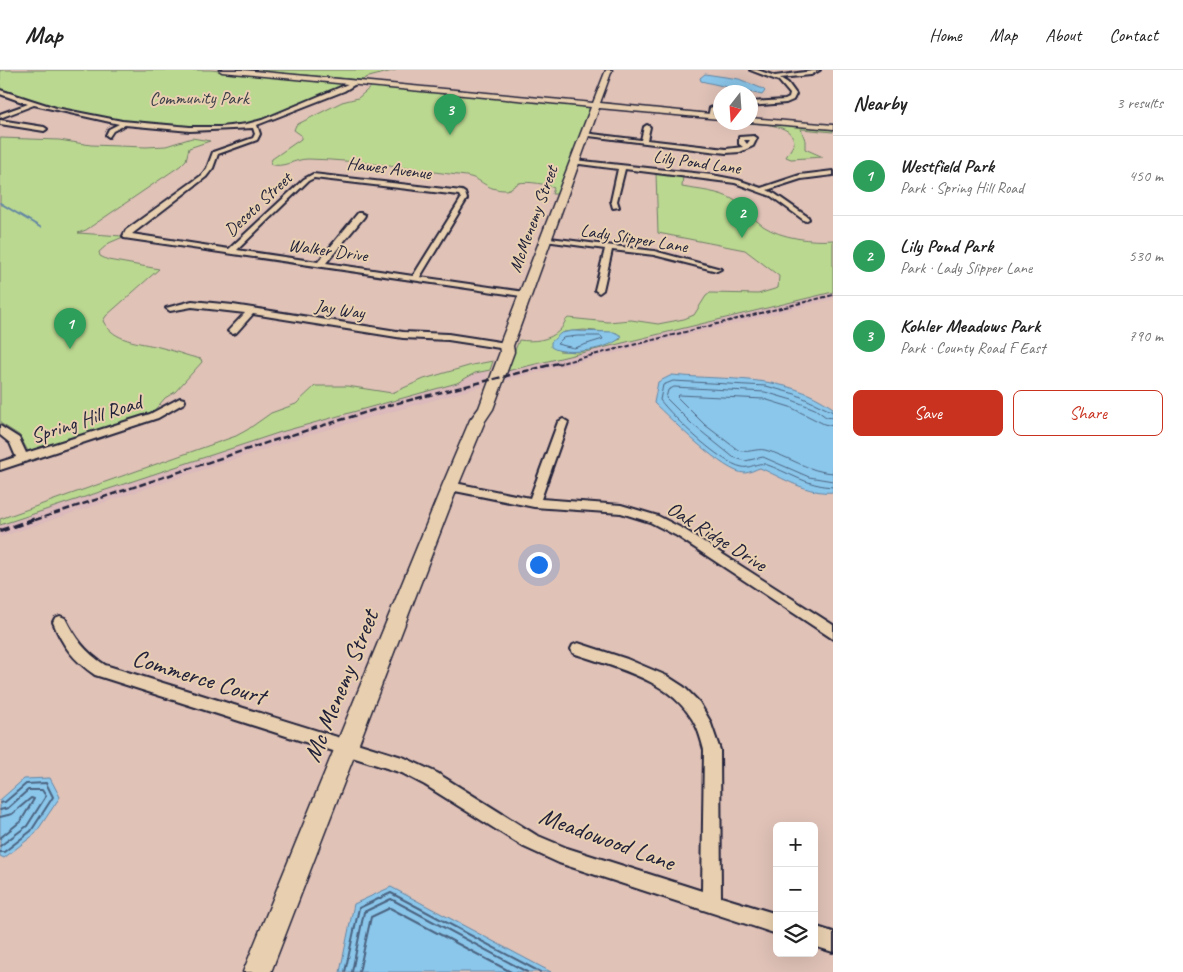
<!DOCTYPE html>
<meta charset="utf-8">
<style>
:root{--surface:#fff;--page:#f2f2f2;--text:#222;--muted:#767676;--line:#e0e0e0;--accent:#c8321e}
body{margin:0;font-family:Caveat,sans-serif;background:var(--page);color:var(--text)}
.controls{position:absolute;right:15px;bottom:15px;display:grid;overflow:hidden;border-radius:8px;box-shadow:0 5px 20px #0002}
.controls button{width:45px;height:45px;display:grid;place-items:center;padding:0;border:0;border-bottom:1px solid var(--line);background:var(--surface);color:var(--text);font:25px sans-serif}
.compass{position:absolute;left:713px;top:15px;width:45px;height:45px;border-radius:50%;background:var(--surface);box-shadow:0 5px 20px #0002;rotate:197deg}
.you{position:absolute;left:538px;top:494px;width:18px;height:18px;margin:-12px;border:4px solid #fff;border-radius:50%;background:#1a73e8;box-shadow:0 0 0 8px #1a73e833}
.badge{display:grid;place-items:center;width:32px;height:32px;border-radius:50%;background:var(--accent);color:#fff;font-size:16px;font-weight:700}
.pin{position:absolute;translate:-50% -41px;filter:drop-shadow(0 1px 2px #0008)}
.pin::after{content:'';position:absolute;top:26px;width:18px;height:15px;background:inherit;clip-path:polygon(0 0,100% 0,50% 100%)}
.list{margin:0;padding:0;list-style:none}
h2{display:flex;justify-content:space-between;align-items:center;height:65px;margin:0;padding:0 20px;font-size:21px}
h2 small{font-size:16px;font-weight:400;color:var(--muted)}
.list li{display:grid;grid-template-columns:32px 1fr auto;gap:15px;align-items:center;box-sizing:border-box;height:80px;padding:0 20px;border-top:1px solid var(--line)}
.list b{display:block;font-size:19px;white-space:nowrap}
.list p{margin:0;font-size:16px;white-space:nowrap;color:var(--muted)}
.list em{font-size:16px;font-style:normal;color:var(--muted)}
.actions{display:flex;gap:10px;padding:15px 20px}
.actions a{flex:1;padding:11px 0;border:1px solid var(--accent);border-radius:8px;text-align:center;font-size:18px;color:var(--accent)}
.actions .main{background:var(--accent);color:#fff}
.icon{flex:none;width:28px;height:28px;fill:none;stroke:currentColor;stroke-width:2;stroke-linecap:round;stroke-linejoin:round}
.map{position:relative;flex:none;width:833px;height:902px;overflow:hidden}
header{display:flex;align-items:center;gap:30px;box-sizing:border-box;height:70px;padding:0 25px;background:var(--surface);border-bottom:1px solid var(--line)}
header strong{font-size:24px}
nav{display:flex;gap:28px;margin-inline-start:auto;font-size:18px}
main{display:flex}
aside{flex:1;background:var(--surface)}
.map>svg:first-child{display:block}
</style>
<header>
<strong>Map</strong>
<nav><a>Home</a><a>Map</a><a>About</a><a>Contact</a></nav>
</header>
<main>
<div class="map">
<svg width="833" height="902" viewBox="0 0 833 902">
<rect width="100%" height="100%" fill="#e0c2b7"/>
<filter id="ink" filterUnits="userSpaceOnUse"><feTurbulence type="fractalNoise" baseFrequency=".02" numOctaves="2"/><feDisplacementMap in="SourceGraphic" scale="10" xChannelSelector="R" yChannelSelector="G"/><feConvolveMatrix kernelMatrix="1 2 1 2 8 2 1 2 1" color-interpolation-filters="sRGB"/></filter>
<g filter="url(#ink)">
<path fill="#dbb9bc" d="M833,220V229L499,312L503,301Z
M491,296L484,316L307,365L0,467V454L461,303Z"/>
<path fill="#bbd890" stroke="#6e7d66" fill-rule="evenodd" d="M0,0H210L351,13L253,54L205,58L135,52L62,40L0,21Z
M244,0H396L365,8L363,10Z
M357,14L585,36L590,38L558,124H552L554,118C547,114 528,111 519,113C514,115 512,119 506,120C484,120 484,109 466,106C414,100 360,90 308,89C294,89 283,99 270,94L272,89L301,69V65L294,60L296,55L342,32L358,28L371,17Z
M751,52L833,59V62L801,59L805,70V79L823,87L791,89L786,87L794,74C795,51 752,54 736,53Z
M0,68L59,70L91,75L146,77L166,76L192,68L210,71L189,78L186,90L180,96L86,160L78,163L122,166L123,167L109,173L99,182L100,186L108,190L159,199L106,246L103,251C114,272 139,272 159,277C173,280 186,286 201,289L202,292L175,322L165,328L153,342L34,381H28L19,365L0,353Z
M656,103L683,105L682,117C698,120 719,121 734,130C744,137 752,148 763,156C781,168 812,172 833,170V222L507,301L519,270C533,272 549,271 560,260C564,256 564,251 568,248L608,252L631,250L658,254L684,249L694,245L706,226L710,223L758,224L778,218L779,206L745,180L658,163ZM584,260L617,263L621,269L579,282L559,281L564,262Z
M493,291L490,300L475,303L457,313L281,362L0,455V449L236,366L247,360L271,343L296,334L315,316H347L392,323L424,309L472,295Z"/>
<path fill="#8bc7eb" stroke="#6185a5" d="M705,4L739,9L763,19L765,21L762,25L701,11L700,8Z
M572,261L614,262L622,266C613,279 565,287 551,277V272L561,263Z
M672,305C728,311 784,303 833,338V422C809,425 781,407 760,398C756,399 749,403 745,403C725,404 670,348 654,333L658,312Z
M50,708L60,727L35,764L4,788L0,786V730L24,709Z
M391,817L551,902H340L354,834Z"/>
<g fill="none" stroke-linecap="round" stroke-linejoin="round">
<path stroke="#4c6481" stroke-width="1" d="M578,266H601L603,269L574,278L557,274L563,268Z
M833,342L795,324L766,316L673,311L663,315L660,330C674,348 720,393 742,397C750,399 757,392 765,394C788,402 807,416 833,417
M833,348L826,347L815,339L792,330L765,322L674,317L668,320L666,328L692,354L733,387L745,391L763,387L809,407L833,411
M833,356L824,354L790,337L764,329L679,325L677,327L705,355L738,380C747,384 756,378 765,380C789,386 808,402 833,403"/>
<path stroke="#4c6481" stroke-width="2" d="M0,733L5,732L26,714L46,713L53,727L31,761L4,782H0
M0,740L8,738L28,720H42L46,726L27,756L0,776
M0,747L12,744L31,728L34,729L21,751L0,768
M345,902L359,838L391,823L540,902
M352,902L364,842L391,829L527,902
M359,902L371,847L390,838L511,902"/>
<path stroke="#6185a5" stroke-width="2" d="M0,133L40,157"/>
<g stroke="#22223b" stroke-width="4">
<path id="street" d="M750,0H757L775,6L820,0L811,5L780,8L788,13L796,24L793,30L786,33L750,36V32L785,30L789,28L790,24L779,11Z
M355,11L359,12L344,21L257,55L260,64L257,70L218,84L213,98L206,107L132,164L229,179L304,109L313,104L462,121L465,123L467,129L420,207L525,222L528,223V227L124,168L123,166L126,160L202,105L207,98L213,82L253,68L255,64L253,58L190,61L125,55L113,61L109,67L106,65L109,59L119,54L34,35L0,48V44L28,34L0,24V20L56,38L122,51L190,57H221L247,54L262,50ZM314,108L459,125L461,129L413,206L326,193L364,147L365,145L361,143H358L318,192L237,180L308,111Z
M720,34V38L714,40L712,47H708L710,38Z
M0,50L44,57L47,59L44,61L0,54Z
M647,55L650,57L647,70L726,79L743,77L739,74V67L754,66L757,68L753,76L740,82L726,83L581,65L584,63L641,70L644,57ZM744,70H750L747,74Z
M574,90L712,105L738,110L761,118L800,105L833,101V105L801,109L767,120L775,124L808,147L809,149L805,151L771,126L735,113L625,99L617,131L619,137L613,138L611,131L618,99L572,93L571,92Z
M542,167L654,181L721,199L717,201L654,185L612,180L603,220L599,223L595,220L605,179L545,171H542Z
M192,231L233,235L403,262L448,264L506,273L511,276L506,279L448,270L403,268L253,244L236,263L233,264L228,261L245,243L192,237L170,241L166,238Z
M180,328L184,329L185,331L184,333L158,348L0,400V392L16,387L10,373L0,365V356L19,368L26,383L150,344Z
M563,349L568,352L541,429L621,435L658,446L685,460L833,555V569L677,466L650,452L621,443L534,437L450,420L444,416L450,412L530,428L558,352Z
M60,546L65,548C75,568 85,582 105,595L405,688L437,703L536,765L567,778L702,821L704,680C702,673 700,665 697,658C675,610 618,599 573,583L571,579L573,575L578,573L627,589L667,606L684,617L699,632L710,651L720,680L721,827L777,844V864L559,793L524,777L425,715L402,703L95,605C74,591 62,575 53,552L55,548Z
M814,856L833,862V882L814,876Z"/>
</g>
<g stroke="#22223b" stroke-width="3">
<path id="secondary" d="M219,0H243L593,33L606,0H612L600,33L720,45V49L599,38L513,276L514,282L493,339L485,351L458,416L271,902H243L442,416L470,350L479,338L500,282L499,276L591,37L222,2Z
M750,48L833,55V59L750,52Z"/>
</g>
<use href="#street" fill="#e8cfb0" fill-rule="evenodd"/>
<use href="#secondary" fill="#e8cfb0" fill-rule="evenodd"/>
<path stroke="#22223b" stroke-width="2" stroke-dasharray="4.5 2" stroke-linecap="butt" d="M557,294L833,225"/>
<path stroke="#22223b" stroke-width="2.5" stroke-dasharray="7 3" stroke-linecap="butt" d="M35,450L272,371L390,335L562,292"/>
<path stroke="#22223b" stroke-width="4" stroke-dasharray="9 4.5" stroke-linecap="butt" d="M0,461L38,448"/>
</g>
</g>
<g text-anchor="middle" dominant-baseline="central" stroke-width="4" stroke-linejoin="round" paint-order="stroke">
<g font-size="18" fill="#393d48" stroke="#e8cfb0">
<text x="199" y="28">Community Park</text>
</g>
<g font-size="18" fill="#22223b" stroke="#e8cfb0">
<text transform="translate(697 92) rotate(8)">Lily Pond Lane</text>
<text transform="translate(389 98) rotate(7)">Hawes Avenue</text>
<text transform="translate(258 134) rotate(-43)">Desoto Street</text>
<text transform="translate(533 149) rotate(-70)">McMenemy Street</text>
<text transform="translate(634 168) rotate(9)">Lady Slipper Lane</text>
<text transform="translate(328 180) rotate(8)">Walker Drive</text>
<text transform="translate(340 239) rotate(9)">Jay Way</text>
</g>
<g font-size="21" fill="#22223b" stroke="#e8cfb0">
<text transform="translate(86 349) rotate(-18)">Spring Hill Road</text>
<text transform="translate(717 466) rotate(32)">Oak Ridge Drive</text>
</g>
<g font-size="25" fill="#22223b" stroke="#e8cfb0">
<text transform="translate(199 607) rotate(17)">Commerce Court</text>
<text transform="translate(341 616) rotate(-68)">Mc Menemy Street</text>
<text transform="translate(607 769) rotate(20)">Meadowood Lane</text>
</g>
</g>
</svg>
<div class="controls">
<button>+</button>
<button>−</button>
<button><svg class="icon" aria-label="layers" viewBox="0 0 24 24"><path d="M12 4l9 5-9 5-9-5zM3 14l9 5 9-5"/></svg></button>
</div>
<svg class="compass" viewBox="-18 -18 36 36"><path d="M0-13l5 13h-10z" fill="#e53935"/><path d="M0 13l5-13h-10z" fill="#767676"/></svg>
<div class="you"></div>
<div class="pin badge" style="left:70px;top:279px;background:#2e9e5b">1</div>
<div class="pin badge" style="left:742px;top:168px;background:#2e9e5b">2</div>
<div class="pin badge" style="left:450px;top:65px;background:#2e9e5b">3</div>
</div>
<aside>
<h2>Nearby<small>3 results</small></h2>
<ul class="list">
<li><span class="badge" style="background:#2e9e5b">1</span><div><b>Westfield Park</b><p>Park · Spring Hill Road</p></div><em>450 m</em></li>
<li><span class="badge" style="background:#2e9e5b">2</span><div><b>Lily Pond Park</b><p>Park · Lady Slipper Lane</p></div><em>530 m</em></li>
<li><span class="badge" style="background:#2e9e5b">3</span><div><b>Kohler Meadows Park</b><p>Park · County Road F East</p></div><em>790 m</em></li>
</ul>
<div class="actions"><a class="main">Save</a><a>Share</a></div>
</aside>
</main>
